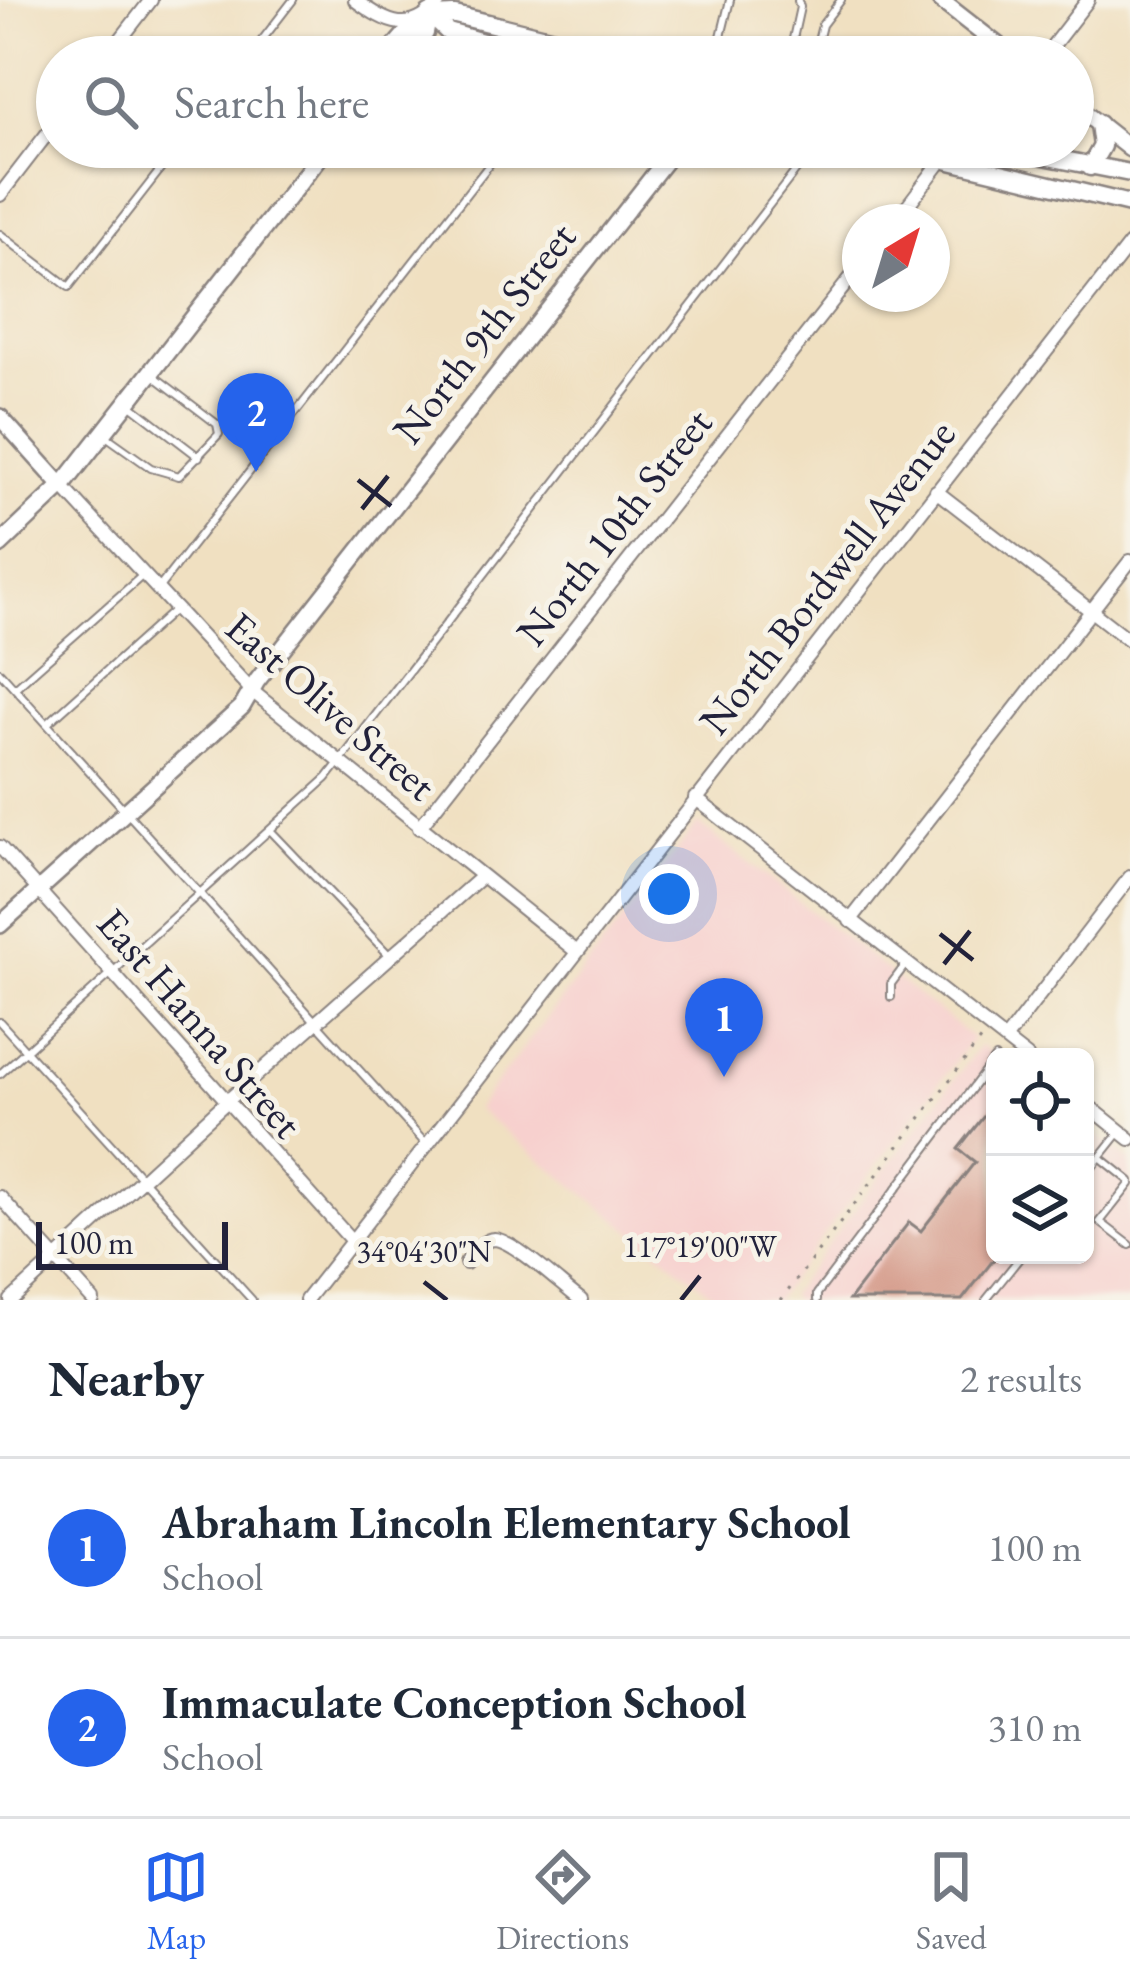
<!DOCTYPE html>
<meta charset="utf-8">
<style>
:root{--surface:#fff;--page:#f2f2f3;--text:#1f2937;--muted:#747a83;--line:#e0e1e3;--accent:#2563eb}
body{margin:0;font-family:"EB Garamond",serif;background:var(--page);color:var(--text)}
.controls{position:absolute;right:36px;bottom:36px;display:grid;overflow:hidden;border-radius:18px;box-shadow:0 3px 9px #0004}
.controls button{width:108px;height:108px;display:grid;place-items:center;padding:0;border:0;border-bottom:3px solid var(--line);background:var(--surface);color:var(--text);font:60px sans-serif}
.compass{position:absolute;left:842px;top:204px;width:108px;height:108px;border-radius:50%;background:var(--surface);box-shadow:0 3px 9px #0004;rotate:38deg}
.scale{position:absolute;left:36px;bottom:30px;width:192px;box-sizing:border-box;padding-left:12px;border:6px solid #22223b;border-top:0;font-size:33px;line-height:42px;white-space:nowrap;color:#22223b;-webkit-text-stroke:9px #f7f3e8;paint-order:stroke}
.you{position:absolute;left:669px;top:894px;width:42px;height:42px;margin:-30px;border:9px solid #fff;border-radius:50%;background:#1a73e8;box-shadow:0 0 0 18px #1a73e833}
.badge{display:grid;place-items:center;width:78px;height:78px;border-radius:50%;background:var(--accent);color:#fff;font-size:39px;font-weight:700}
.pin{position:absolute;translate:-50% -99px;filter:drop-shadow(0 3px 6px #0008)}
.pin::after{content:'';position:absolute;top:63px;width:42px;height:36px;background:inherit;clip-path:polygon(0 0,100% 0,50% 100%)}
.list{margin:0;padding:0;list-style:none}
h2{display:flex;justify-content:space-between;align-items:center;height:156px;margin:0;padding:0 48px;font-size:51px}
h2 small{font-size:39px;font-weight:400;color:var(--muted)}
.list li{display:grid;grid-template-columns:78px 1fr auto;gap:36px;align-items:center;box-sizing:border-box;height:180px;padding:0 48px;border-top:3px solid var(--line)}
.list b{display:block;font-size:45px;white-space:nowrap}
.list p{margin:0;font-size:39px;white-space:nowrap;color:var(--muted)}
.list em{font-size:39px;font-style:normal;color:var(--muted)}
.icon{flex:none;width:66px;height:66px;fill:none;stroke:currentColor;stroke-width:2;stroke-linecap:round;stroke-linejoin:round}
.map{position:relative;flex:none;width:1130px;height:1300px;overflow:hidden}
.search{position:absolute;background:var(--surface);box-shadow:0 3px 9px #0004;left:36px;right:36px;top:36px;height:132px;display:flex;align-items:center;gap:30px;box-sizing:border-box;padding:0 42px;border-radius:66px;color:var(--muted);font-size:45px}
.sheet{height:516px;background:var(--surface)}
nav{display:flex;justify-content:space-around;align-items:center;box-sizing:border-box;height:168px;border-top:3px solid var(--line);background:var(--surface);font-size:33px;color:var(--muted)}
nav a{display:grid;justify-items:center;gap:6px}
nav .on{color:var(--accent)}
.map>svg:first-child{display:block}
</style>
<div class="map">
<svg width="1130" height="1300" viewBox="0 0 1130 1300">
<rect width="100%" height="100%" fill="#f7f3e8"/>
<filter id="ink" filterUnits="userSpaceOnUse"><feTurbulence type="fractalNoise" baseFrequency=".00833" numOctaves="2"/><feDisplacementMap in="SourceGraphic" scale="24" xChannelSelector="R" yChannelSelector="G"/><feConvolveMatrix kernelMatrix="1 2 1 2 8 2 1 2 1" color-interpolation-filters="sRGB"/></filter>
<filter id="wash" filterUnits="userSpaceOnUse"><feTurbulence type="fractalNoise" baseFrequency=".004" numOctaves="4" result="noise"/><feDisplacementMap in="SourceGraphic" scale="48" xChannelSelector="R" yChannelSelector="G"/><feGaussianBlur stdDeviation="2.7" result="paint"/><feColorMatrix in="noise" values="0 0 0 0 0 0 0 0 0 0 0 0 0 0 0 0 0 1.4 0 .05"/><feComposite in="paint" operator="in"/></filter>
<g filter="url(#wash)">
<rect width="100%" height="100%" fill="#f0e0c1"/>
<path fill="#f7d0ce" d="M698,823L973,1038L775,1300H720L476,1109Z
M980,1045L996,1057L995,1255H1085V1126L1130,1161V1300H794L789,1295Z"/>
<g id="blocks">
<path fill="#d29382" d="M995,1102V1258L962,1300H849L909,1222L921,1231L975,1162L958,1149Z"/>
</g>
</g>
<g filter="url(#ink)">
<use href="#blocks" fill-opacity="0" stroke="#89817e" stroke-width="3"/>
<g fill="none" stroke-linecap="round" stroke-linejoin="round">
<g stroke="#89817e" stroke-width="10">
<path id="service" d="M249,57L293,0
M716,57L730,0
M789,57L800,7L798,1
M814,57L822,25L841,0
M975,57L988,41
M0,234L69,287L178,147
M130,404L199,457
M106,436L151,468L179,476L219,434L217,424L154,376
M158,589L499,152
M0,672L425,1143
M15,688L143,575
M47,724L173,611
M270,830L391,957
M891,997V984L906,964
M0,1022L252,1300
M0,1074L327,778L814,147
M1100,1157L1130,1181
M1085,1176L1120,1132
M1130,1184L1100,1222L1130,1245
M817,1300V1294L995,1058
M986,1300L1022,1255"/>
</g>
<g stroke="#89817e" stroke-width="16">
<path id="minor" d="M355,0C387,24 412,37 441,0
M107,57L151,0
M1044,57L1088,0
M0,195L57,121
M895,222L952,147
M62,486L252,691L577,952
M936,491L1130,641
M695,798L1027,1057
M419,828L860,266
M0,847L352,1241
M850,921L1130,561
M1005,1040L1130,877
M1085,1103L1130,1139
M0,1197L93,1300
M466,1263C473,1255 482,1239 494,1239C514,1240 563,1287 581,1300
M11,1300L225,1103L481,877
M306,1300L1130,244"/>
</g>
<g stroke="#89817e" stroke-width="20">
<path id="tertiary" d="M940,0L1013,57
M1073,104L1130,149
M0,417L62,486
M0,925L242,707L257,681L676,147"/>
</g>
<g stroke="#89817e" stroke-width="21">
<path id="secondary" d="M429,14L448,32L534,57
M387,57C407,30 421,14 455,15L627,57
M405,57L425,33L429,14
M892,147L1130,204
M997,147L1130,173
M1090,167L1102,146L1099,124
M0,545L62,486L327,147"/>
</g>
<path stroke="#89817e" stroke-width="3" stroke-dasharray="3 9" stroke-linecap="butt" d="M781,1300L981,1039"/>
<use href="#service" stroke="#fff" stroke-width="6"/>
<use href="#minor" stroke="#fff" stroke-width="12"/>
<use href="#tertiary" stroke="#fff" stroke-width="15"/>
<use href="#secondary" stroke="#fff" stroke-width="16"/>
</g>
</g>
<path fill="none" stroke="#22223b" stroke-width="4.5" d="M358,480L391,506M362,509L388,476M940,934L973,960M944,964L970,931M424,1282L447,1300M681,1300L700,1276"/>
<g text-anchor="middle" dominant-baseline="central" stroke-width="10" stroke-linejoin="round" paint-order="stroke">
<g font-size="42" fill="#22223b" stroke="#f7f3e8">
<text transform="translate(484 333) rotate(-52)">North 9th Street</text>
<text transform="translate(614 527) rotate(-52)">North 10th Street</text>
<text transform="translate(827 577) rotate(-52)">North Bordwell Avenue</text>
<text transform="translate(331 706) rotate(41)">East Olive Street</text>
<text transform="translate(200 1023) rotate(49)">East Hanna Street</text>
</g>
</g>
<g font-size="30" text-anchor="middle" fill="#22223b" stroke="#f7f3e8" stroke-width="10" stroke-linejoin="round" paint-order="stroke">
<text x="700" y="1257">117°19'00"W</text>
<text x="424" y="1262">34°04'30"N</text>
</g>
</svg>
<div class="controls">
<button><svg class="icon" aria-label="locate" viewBox="0 0 24 24"><circle cx="12" cy="12" r="6"/><path d="M12 2v4M12 18v4M2 12h4M18 12h4"/></svg></button>
<button><svg class="icon" aria-label="layers" viewBox="0 0 24 24"><path d="M12 4l9 5-9 5-9-5zM3 14l9 5 9-5"/></svg></button>
</div>
<svg class="compass" viewBox="-18 -18 36 36"><path d="M0-13l5 13h-10z" fill="#e53935"/><path d="M0 13l5-13h-10z" fill="#747a83"/></svg>
<div class="scale">100 m</div>
<div class="you"></div>
<div class="pin badge" style="left:724px;top:1077px">1</div>
<div class="pin badge" style="left:256px;top:472px">2</div>
<div class="search"><svg class="icon" aria-label="search" viewBox="0 0 24 24"><circle cx="10" cy="10" r="6"/><path d="M15 15l6 6"/></svg>Search here</div>
</div>
<section class="sheet">
<h2>Nearby<small>2 results</small></h2>
<ul class="list">
<li><span class="badge">1</span><div><b>Abraham Lincoln Elementary School</b><p>School</p></div><em>100 m</em></li>
<li><span class="badge">2</span><div><b>Immaculate Conception School</b><p>School</p></div><em>310 m</em></li>
</ul>
</section>
<nav>
<a class="on"><svg class="icon" aria-label="map" viewBox="0 0 24 24"><path d="M3 6l6-2 6 2 6-2v14l-6 2-6-2-6 2zM9 4v14M15 6v14"/></svg>Map</a>
<a><svg class="icon" aria-label="directions" viewBox="0 0 24 24"><path d="M12 3l9 9-9 9-9-9zM9 14v-3h6M13 9l2 2-2 2"/></svg>Directions</a>
<a><svg class="icon" aria-label="saved" viewBox="0 0 24 24"><path d="M7 4h10v16l-5-4-5 4z"/></svg>Saved</a>
</nav>
